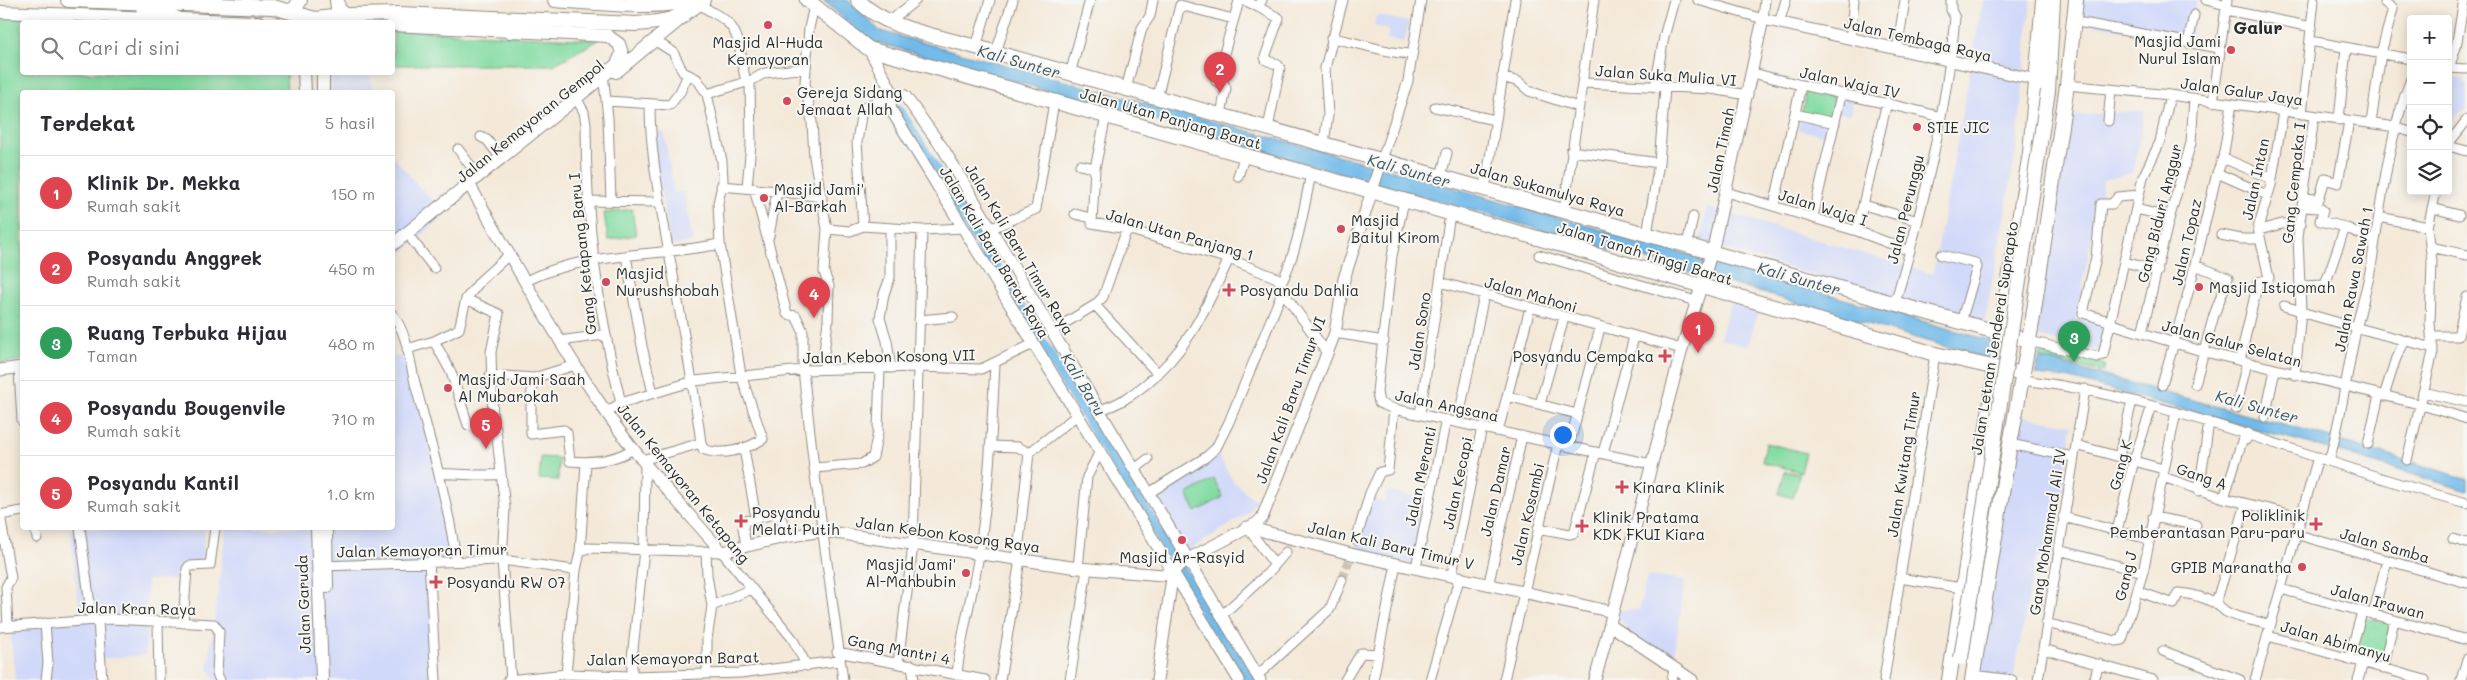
<!DOCTYPE html>
<html lang="id">
<meta charset="utf-8">
<style>
:root{--surface:#fff;--page:#f2f2f3;--text:#2b2b33;--muted:#7c7c81;--line:#e1e1e2;--accent:#7c3aed}
body{margin:0;font-family:Mali,sans-serif;background:var(--page);color:var(--text)}
.controls{position:absolute;right:15px;top:15px;display:grid;overflow:hidden;border-radius:5px;box-shadow:0 2px 12px #0003}
.controls button{width:45px;height:45px;display:grid;place-items:center;padding:0;border:0;border-bottom:1px solid var(--line);background:var(--surface);color:var(--text);font:25px sans-serif}
.you{position:absolute;left:1562px;top:434px;width:18px;height:18px;margin:-12px;border:4px solid #fff;border-radius:50%;background:#1a73e8;box-shadow:0 0 0 8px #1a73e833}
.badge{display:grid;place-items:center;width:32px;height:32px;border-radius:50%;background:var(--accent);color:#fff;font-size:16px;font-weight:700}
.pin{position:absolute;translate:-50% -41px;filter:drop-shadow(0 1px 2px #0008)}
.pin::after{content:'';position:absolute;top:26px;width:18px;height:15px;background:inherit;clip-path:polygon(0 0,100% 0,50% 100%)}
.list{margin:0;padding:0;list-style:none}
h2{display:flex;justify-content:space-between;align-items:center;height:65px;margin:0;padding:0 20px;font-size:21px}
h2 small{font-size:16px;font-weight:400;color:var(--muted)}
.list li{display:grid;grid-template-columns:32px 1fr auto;gap:15px;align-items:center;box-sizing:border-box;height:75px;padding:0 20px;border-top:1px solid var(--line)}
.list b{display:block;font-size:19px;white-space:nowrap}
.list p{margin:0;font-size:16px;white-space:nowrap;color:var(--muted)}
.list em{font-size:16px;font-style:normal;color:var(--muted)}
.icon{flex:none;width:28px;height:28px;fill:none;stroke:currentColor;stroke-width:2;stroke-linecap:round;stroke-linejoin:round}
.map{position:relative;flex:none;width:2467px;height:680px;overflow:hidden}
.search{position:absolute;background:var(--surface);box-shadow:0 2px 12px #0003;left:20px;top:20px;width:375px;height:55px;display:flex;align-items:center;gap:12px;box-sizing:border-box;padding:0 18px;border-radius:5px;color:var(--muted);font-size:19px}
.panel{position:absolute;background:var(--surface);box-shadow:0 2px 12px #0003;left:20px;top:90px;width:375px;height:440px;border-radius:5px}
.map>svg:first-child{display:block}
</style>
<div class="map">
<svg width="2467" height="680" viewBox="0 0 2467 680">
<rect width="100%" height="100%" fill="#f6f6f2"/>
<filter id="ink" filterUnits="userSpaceOnUse"><feTurbulence type="fractalNoise" baseFrequency=".02" numOctaves="2"/><feDisplacementMap in="SourceGraphic" scale="10" xChannelSelector="R" yChannelSelector="G"/><feConvolveMatrix kernelMatrix="1 2 1 2 8 2 1 2 1" color-interpolation-filters="sRGB"/></filter>
<filter id="wash" filterUnits="userSpaceOnUse"><feTurbulence type="fractalNoise" baseFrequency=".0096" numOctaves="4" result="noise"/><feDisplacementMap in="SourceGraphic" scale="20" xChannelSelector="R" yChannelSelector="G"/><feGaussianBlur stdDeviation="1.12" result="paint"/><feColorMatrix in="noise" values="0 0 0 0 0 0 0 0 0 0 0 0 0 0 0 0 0 1.4 0 .05"/><feComposite in="paint" operator="in"/></filter>
<g filter="url(#wash)">
<rect width="100%" height="100%" fill="#f4e9d9"/>
<path fill="#d1d9f9" d="M1983,0H2031L2017,147L1984,326L1700,241L1707,207L1933,274Z
M2075,0H2197L2190,41L2072,21Z
M1376,15L1409,22L1404,42L1387,39L1389,30L1374,26Z
M331,73H369L373,92H332Z
M2448,76L2464,78L2463,83L2467,84V109L2456,115L2448,126Z
M1806,90L1853,99L1850,115L1837,112L1831,137L1798,130Z
M2145,110L2133,173L2103,180L2076,319L2107,327L2100,352L2030,334L2062,117Z
M664,131L674,193L684,192L693,242L670,246L651,134Z
M392,156L445,215L393,260H392Z
M1730,303L1758,311L1748,347L1720,339Z
M407,356L447,503L451,563L431,566L437,680H216L208,669L226,528H392L393,357Z
M2015,415L2072,425L2053,560L2036,558L2013,680H1973Z
M1216,452L1233,481L1256,501L1247,514L1184,553L1150,493Z
M1388,491L1413,496L1411,508L1427,512L1415,565L1355,551L1370,494L1373,500L1385,502Z
M70,528H205L202,563L181,565L180,579L147,580L146,655L97,659L94,680H15L9,618L80,614Z
M1647,576L1685,580L1673,664L1637,640L1617,617L1620,610H1639Z"/>
<path fill="#81dba0" stroke="#568366" d="M0,17L143,22H22V72L286,73L287,92H22V360L0,363Z
M393,30L599,40L553,65H393Z
M1806,91L1836,97L1832,119L1802,113Z
M632,209L636,235L608,240L604,213Z
M2044,348L2105,365L2103,372L2040,358Z
M1766,443L1806,453L1801,472L1762,462Z
M541,457L559,458L558,480L539,479Z
M1785,471L1800,474L1793,498L1779,494Z
M1214,479L1223,497L1196,512L1187,494Z
M2363,617L2391,623L2381,664L2353,655Z"/>
<path fill="#71bae9" stroke="#4e728a" d="M823,0H848L880,31L1381,167L1992,341L1988,359L1698,274L875,42L864,37Z
M2039,358L2324,436L2467,479V491L2333,450L2067,378L2036,375Z"/>
<g fill="none" stroke-linecap="round" stroke-linejoin="round">
<path stroke="#71bae9" stroke-width="12" d="M898,110L1177,563L1212,624L1226,641L1250,680"/>
</g>
</g>
<g filter="url(#ink)">
<g fill="none" stroke-linecap="round" stroke-linejoin="round">
<path stroke="#ccc3b6" stroke-width="9" stroke-dasharray="9 4.5" stroke-linecap="butt" d="M1342,580L1349,561"/>
<g stroke="#908a82" stroke-width="11">
<path id="minor" d="M1698,0L1763,19L1765,0
M2206,0L2226,5
M699,3C707,11 718,14 726,21C743,36 740,62 746,81
M814,6L809,28L805,83L812,122L814,157L827,229L824,272L829,286L828,321L824,352V369
M1258,7L1279,18L1265,57L1266,60L1278,65L1280,68L1268,128
M2226,10L2312,27
M2072,21L2219,48
M889,22L916,0
M1779,23L1786,0
M1331,38C1359,42 1383,53 1411,54
M1850,39L1854,0
M2310,41L2411,59
M2188,43L2194,15
M976,47L990,0
M1897,50L1905,0
M996,52L1013,0
M2448,68L2467,69
M2449,68L2456,47L2464,0
M1753,73C1815,90 1879,100 1941,117
M1070,74L1090,0
M1502,77L1519,82L1529,91L1578,107
M601,78L604,82L608,118L611,201
M1583,83L1711,89L1748,95
M2067,85L2170,95L2389,126L2411,132
M1655,87L1664,37L1674,0
M1126,89L1142,28L1150,16L1153,0
M707,94L750,81L765,73L805,68
M1157,98L1180,5L1233,19
M607,101L670,105L680,92L688,75
M2213,102L2227,0
M579,103L584,112L586,124C586,222 597,307 621,403
M650,105C650,153 660,201 668,248C680,313 693,378 701,443L703,449C722,457 747,449 763,439L741,375L720,244L718,203L723,181L722,161L707,94L697,79L683,72L673,52L654,40
M1435,107L1495,120
M1795,114L1835,123
M2302,114L2314,0
M1221,115L1226,88L1224,84L1216,81L1239,1H1246L1258,7L1262,0
M1106,116L1095,168L1092,223L1127,229L1229,259L1277,278L1288,299L1327,353
M2339,120L2346,48
M2108,121L2111,89
M2371,123L2381,53L2393,9L2384,2L2385,0
M481,137L487,140L501,158
M1324,143L1328,115L1325,68L1343,0
M2448,144L2467,120
M2448,146L2467,151
M458,149L479,177
M1571,151L1659,163
M2223,158L2272,179
M1382,159L1408,81L1421,0
M1080,165L1095,168
M2217,173L2267,195
M1238,176L1245,155
M1441,176L1447,153
M721,186L777,191
M747,187L751,144L750,81
M754,188L787,314L796,316L803,331V370L814,468L843,680
M1485,189L1515,0
M1726,192L1857,231L1910,251
M2302,198L2319,199L2325,179L2338,183L2349,121
M587,201L660,202
M1404,201L1392,256L1377,392L1379,403L1394,409L1651,464
M1864,205L1918,221
M1774,206L1801,86
M2302,207L2320,208L2323,211L2320,221L2345,227L2375,241
M2432,208L2459,215
M2136,209L2169,217
M1564,210L1594,0
M1075,214L1091,218
M1813,217L1841,95
M2379,217L2428,227
M863,226L857,142L862,109L871,104L891,98
M890,228V278L884,294L880,318L887,341L891,368
M827,229L850,231L863,226L922,230L964,228
M990,229L1036,209L1054,102
M2259,230L2282,224H2301
M1857,231L1887,102
M1647,234L1659,163L1665,88
M2221,235L2241,239H2259
M769,236L777,191L822,197
M412,240L434,268
M1687,245L1693,217
M2430,247L2467,255
M1539,255L1696,301
M1941,255L1975,263L1977,267L1961,322
M626,256L642,346L653,393
M2125,262L2158,271
M2195,265L2228,278L2214,315L2195,384
M526,281C585,251 657,257 720,244
M1440,282L1682,349
M1281,284C1298,249 1303,212 1311,174
M2300,286L2325,285L2345,227
M466,299L499,314L491,352L493,424L496,429L505,508L502,560L511,680
M1895,303C1922,211 1946,115 1955,18L1951,10V0
M1095,305L1158,374
M2284,306L2301,311
M2301,312L2357,328
M392,314C408,333 410,365 416,387C431,445 448,501 456,560
M919,320L953,317
M2112,322L2083,313L2096,257L2101,204H2112L2118,197L2139,195
M2112,324L2205,352L2419,404L2467,419
M2358,328L2433,348
M1052,331L1095,305L1103,297L1127,229
M1335,333L1384,341
M2142,333L2168,223L2191,143L2194,98
M2431,336H2458L2467,297
M434,341L459,329L466,299L481,280L510,254
M559,341L604,335
M2029,341L2097,357L2103,355L2143,177L2160,142L2170,95
M407,349L434,341L451,372L468,425L474,427L493,424
M2240,360L2258,282L2267,280L2269,278L2258,228L2271,185L2283,112
M19,368L22,421
M490,375L534,378L575,365
M2295,375L2301,311L2298,237L2314,116
M534,378L531,398V434L564,430L567,433L570,461C592,463 614,461 633,449
M2022,380C2176,398 2318,465 2467,503
M2162,385L2190,286L2217,173L2223,158L2232,104
M2423,392L2467,402
M1507,396L1577,414
M2384,396L2396,358L2405,341
M1540,404L1564,318
M2236,409L2247,362
M1099,410C1118,405 1131,396 1146,384C1190,348 1205,309 1229,259
M606,412L621,403L694,381L803,370L918,367L981,369L1033,344
M1420,414L1450,214
M2265,417L2275,370
M1458,421L1484,295
M1498,431L1530,308
M2010,444L2073,457
M2368,444L2379,395
M2076,445L2163,469V477L2224,498L2300,517
M990,446L1018,447L1029,453
M1569,446L1600,328
M744,448L756,519
M1029,453L1076,416
M1603,453L1634,337
M2119,456L2132,401
M642,460L701,443
M2407,460L2433,352L2430,324L2432,262L2428,227L2436,191
M2329,461C2341,419 2346,377 2355,335C2360,310 2368,286 2372,261C2381,203 2389,134 2411,79
M814,468L862,464L873,457L878,432L880,368
M1135,469L1148,459
M439,474C461,473 480,477 501,474
M2199,491L2209,422
M1149,493L1206,457L1216,448L1229,422L1283,290
M2224,498L2242,441L2246,440L2248,433
M0,515L11,578L6,587L8,626
M0,515L22,511
M2063,517L2148,539
M2153,517L2196,525
M1247,527L1275,565
M35,528L37,538
M80,528L92,620
M1538,528L1570,534L1574,533L1596,452
M2117,531L2134,460L2152,406
M2295,534L2467,583
M2453,539L2467,543
M1356,540L1370,493L1380,472L1388,470L1394,409
M746,545L743,528L745,521L774,514L782,520L785,537
M2058,550L2143,572
M706,551L707,575L712,606L707,639V674
M580,552L586,463
M1017,560L1029,453
M429,561L436,680
M321,566L502,560L574,570H576L580,552L587,548L722,552L792,638L807,666
M1078,568L1087,477L1099,453
M1416,568L1446,419
M1452,574L1482,427
M1899,578L1962,588
M1489,582L1522,436
M2281,589L2467,640
M2137,591L2174,604L2178,593C2195,594 2213,600 2225,611C2232,617 2261,622 2270,625
M2216,603L2246,504
M712,606L751,589
M1222,615L1268,573L1286,552
M2373,615L2387,560
M98,620L102,680
M158,622L159,680
M45,623L48,663L46,680
M183,623L187,569L189,566L210,565L215,528
M2046,623L2116,641L2122,640L2143,572L2176,412
M0,627L110,619L214,624L219,631L217,674L220,680
M2268,636L2425,680
M2043,649L2153,680
M2163,651L2240,680
M837,652L985,680
M2349,659L2362,612
M898,663L913,545L922,230
M912,665L914,680
M2383,669L2394,620
M566,674L576,570
M957,674C961,633 973,594 979,554C989,491 992,426 995,363
M1258,675L1330,609L1342,580
M1973,675L2012,680
M508,680L566,674L632,676L740,673L838,661
M632,680V658L644,550L645,463
M1000,680L1020,560
M1070,680L1087,569
M1345,680L1361,653L1378,654
M1373,680L1396,564
M1430,680L1460,576
M1504,680L1558,444
M1672,680L1674,670
M1884,680L1935,354
M2038,680L2085,389
M2094,680L2099,664
M2255,680L2318,457
M2358,680L2363,663
M2461,680L2467,659"/>
</g>
<g stroke="#908a82" stroke-width="13">
<path id="tertiary" d="M869,49L892,92L905,96L944,150L1260,680
M892,92L890,108L1239,680
M469,184C513,261 556,339 606,412C640,462 682,506 722,552L785,537L822,531L1078,568L1163,575L1172,572
M0,370L22,367
M1247,527L1351,554L1613,612
M1173,571L1188,559L1257,523L1262,518L1335,333L1344,279L1382,159
M1610,625L1692,680
M1157,680L1173,571
M1595,680L1682,349L1714,244L1763,19L2037,80"/>
</g>
<g stroke="#908a82" stroke-width="14">
<path id="secondary" d="M0,12L258,22
M392,25L608,36L619,44L622,53L617,64L601,78L392,245
M304,72L305,92
M323,72V92
M616,72L684,16
M317,528L322,680
M326,528L327,587"/>
</g>
<g stroke="#908a82" stroke-width="16">
<path id="primary" d="M68,0L273,7L315,19L351,15L400,14L636,24C667,22 680,20 703,0
M337,0L338,9L345,15
M555,0C584,2 664,10 688,0
M807,0L869,49L1548,241L1935,354L2023,374
M858,0C885,29 938,36 976,47L2029,341
M143,8L178,19
M289,11L295,9L300,0
M510,31L530,22
M2048,91L2053,0
M1998,333L2001,328L2030,153L2043,0
M1949,680L1994,380L1992,368
M1972,680L2009,450L2033,317L2067,85L2076,0"/>
</g>
<use href="#minor" stroke="#fff" stroke-width="9"/>
<use href="#tertiary" stroke="#fff" stroke-width="11"/>
<use href="#secondary" stroke="#fff" stroke-width="12"/>
<use href="#primary" stroke="#fff" stroke-width="14"/>
<g stroke="#908a82" stroke-width="16" stroke-linecap="butt">
<path id="primary-bridge" d="M1961,658L2048,91"/>
</g>
<use href="#primary-bridge" stroke="#fff" stroke-width="14"/>
</g>
</g>
<g fill="#d1495b" stroke="#f6f6f2" stroke-width="2">
<circle cx="768" cy="25" r="5"/>
<circle cx="2231" cy="50" r="5"/>
<circle cx="787" cy="101" r="5"/>
<circle cx="1917" cy="127" r="5"/>
<circle cx="764" cy="198" r="5"/>
<circle cx="1341" cy="229" r="5"/>
<circle cx="606" cy="282" r="5"/>
<circle cx="2199" cy="287" r="5"/>
<path d="M1226.5 282.5h5v5h5v5h-5v5h-5v-5h-5v-5h5z"/>
<path d="M1662.5 348.5h5v5h5v5h-5v5h-5v-5h-5v-5h5z"/>
<circle cx="448" cy="388" r="5"/>
<path d="M1619.5 479.5h5v5h5v5h-5v5h-5v-5h-5v-5h5z"/>
<path d="M738.5 513.5h5v5h5v5h-5v5h-5v-5h-5v-5h5z"/>
<path d="M2313.5 516.5h5v5h5v5h-5v5h-5v-5h-5v-5h5z"/>
<path d="M1579.5 518.5h5v5h5v5h-5v5h-5v-5h-5v-5h5z"/>
<circle cx="1182" cy="540" r="5"/>
<circle cx="2302" cy="567" r="5"/>
<circle cx="966" cy="573" r="5"/>
<path d="M433.5 574.5h5v5h5v5h-5v5h-5v-5h-5v-5h5z"/>
</g>
<g text-anchor="middle" dominant-baseline="central" stroke-width="4" stroke-linejoin="round" paint-order="stroke">
<g font-size="15" fill="#2b2b2b" stroke="#f6f6f2">
<text transform="translate(1918 39) rotate(13)">Jalan Tembaga Raya</text>
<text transform="translate(1666 75) rotate(4)">Jalan Suka Mulia VI</text>
<text transform="translate(1850 82) rotate(12)">Jalan Waja IV</text>
<text transform="translate(2242 91) rotate(8)">Jalan Galur Jaya</text>
<text transform="translate(1171 118) rotate(16)">Jalan Utan Panjang Barat</text>
<text transform="translate(530 121) rotate(-39)">Jalan Kemayoran Gempol</text>
<text transform="translate(1720 150) rotate(-78)">Jalan Timah</text>
<text transform="translate(2255 179) rotate(-78)">Jalan Intan</text>
<text transform="translate(2293 183) rotate(-84)">Gang Cempaka I</text>
<text transform="translate(1548 189) rotate(16)">Jalan Sukamulya Raya</text>
<text transform="translate(1823 207) rotate(17)">Jalan Waja I</text>
<text transform="translate(1905 209) rotate(-76)">Jalan Perunggu</text>
<text transform="translate(2159 213) rotate(-76)">Gang Biduri Anggur</text>
<text transform="translate(1180 234) rotate(16)">Jalan Utan Panjang 1</text>
<text transform="translate(2186 242) rotate(-77)">Jalan Topaz</text>
<text transform="translate(1020 249) rotate(59)">Jalan Kali Baru Timur Raya</text>
<text transform="translate(995 252) rotate(59)">Jalan Kali Baru Barat Raya</text>
<text transform="translate(1645 253) rotate(17)">Jalan Tanah Tinggi Barat</text>
<text transform="translate(582 254) rotate(-96)">Gang Ketapang Baru I</text>
<text transform="translate(2353 279) rotate(-79)">Jalan Rawa Sawah 1</text>
<text transform="translate(1531 294) rotate(16)">Jalan Mahoni</text>
<text transform="translate(1419 331) rotate(-81)">Jalan Sono</text>
<text transform="translate(1994 338) rotate(-81)">Jalan Letnan Jenderal Suprapto</text>
<text transform="translate(2232 343) rotate(15)">Jalan Galur Selatan</text>
<text transform="translate(889 356) rotate(-1)">Jalan Kebon Kosong VII</text>
<text transform="translate(1290 400) rotate(-70)">Jalan Kali Baru Timur VI</text>
<text transform="translate(1447 405) rotate(12)">Jalan Angsana</text>
<text transform="translate(1903 464) rotate(-81)">Jalan Kwitang Timur</text>
<text transform="translate(2120 465) rotate(-75)">Gang K</text>
<text transform="translate(1420 476) rotate(-78)">Jalan Meranti</text>
<text transform="translate(2202 476) rotate(19)">Gang A</text>
<text transform="translate(684 483) rotate(51)">Jalan Kemayoran Ketapang</text>
<text transform="translate(1457 483) rotate(-78)">Jalan Kecapi</text>
<text transform="translate(1495 491) rotate(-77)">Jalan Damar</text>
<text transform="translate(1527 514) rotate(-77)">Jalan Kosambi</text>
<text transform="translate(2047 532) rotate(-81)">Gang Mohammad Ali IV</text>
<text transform="translate(948 534) rotate(8)">Jalan Kebon Kosong Raya</text>
<text transform="translate(1391 545) rotate(13)">Jalan Kali Baru Timur V</text>
<text transform="translate(2385 545) rotate(16)">Jalan Samba</text>
<text transform="translate(422 550) rotate(-1)">Jalan Kemayoran Timur</text>
<text transform="translate(2125 576) rotate(-76)">Gang J</text>
<text transform="translate(2378 601) rotate(15)">Jalan Irawan</text>
<text transform="translate(303 604) rotate(-92)">Jalan Garuda</text>
<text transform="translate(137 608) rotate(1)">Jalan Kran Raya</text>
<text transform="translate(2336 641) rotate(16)">Jalan Abimanyu</text>
<text transform="translate(899 649) rotate(11)">Gang Mantri 4</text>
<text transform="translate(673 658) rotate(-1)">Jalan Kemayoran Barat</text>
</g>
<g font-size="15" fill="#2b2b2b" stroke="#f6f6f2" text-anchor="start">
<text x="2221" y="41" text-anchor="end">Masjid Jami<tspan x="2221" dy="17">Nurul Islam</tspan></text>
<text x="768" y="42" text-anchor="middle">Masjid Al-Huda<tspan x="768" dy="17">Kemayoran</tspan></text>
<text x="797" y="92">Gereja Sidang<tspan x="797" dy="17">Jemaat Allah</tspan></text>
<text x="1927" y="127">STIE JIC</text>
<text x="774" y="189">Masjid Jami'<tspan x="774" dy="17">Al-Barkah</tspan></text>
<text x="1351" y="220">Masjid<tspan x="1351" dy="17">Baitul Kirom</tspan></text>
<text x="616" y="273">Masjid<tspan x="616" dy="17">Nurushshobah</tspan></text>
<text x="2209" y="287">Masjid Istiqomah</text>
<text x="1240" y="290">Posyandu Dahlia</text>
<text x="1654" y="356" text-anchor="end">Posyandu Cempaka</text>
<text x="458" y="379">Masjid Jami Saah<tspan x="458" dy="17">Al Mubarokah</tspan></text>
<text x="1633" y="487">Kinara Klinik</text>
<text x="752" y="512">Posyandu<tspan x="752" dy="17">Melati Putih</tspan></text>
<text x="2305" y="515" text-anchor="end">Poliklinik<tspan x="2305" dy="17">Pemberantasan Paru-paru</tspan></text>
<text x="1593" y="517">Klinik Pratama<tspan x="1593" dy="17">KDK FKUI Kiara</tspan></text>
<text x="1182" y="557" text-anchor="middle">Masjid Ar-Rasyid</text>
<text x="956" y="564" text-anchor="end">Masjid Jami'<tspan x="956" dy="17">Al-Mahbubin</tspan></text>
<text x="2292" y="567" text-anchor="end">GPIB Maranatha</text>
<text x="447" y="582">Posyandu RW 07</text>
</g>
<g font-size="16" font-style="italic" fill="#405664" stroke="#f6f6f2">
<text transform="translate(1019 61) rotate(16)">Kali Sunter</text>
<text transform="translate(1409 170) rotate(16)">Kali Sunter</text>
<text transform="translate(1799 278) rotate(16)">Kali Sunter</text>
<text transform="translate(1084 384) rotate(59)">Kali Baru</text>
<text transform="translate(2257 406) rotate(16)">Kali Sunter</text>
</g>
<g font-size="18" font-weight="bold" fill="#2b2b2b" stroke="#f6f6f2">
<text x="2258" y="27">Galur</text>
</g>
</g>
</svg>
<div class="controls">
<button>+</button>
<button>−</button>
<button><svg class="icon" aria-label="locate" viewBox="0 0 24 24"><circle cx="12" cy="12" r="6"/><path d="M12 2v4M12 18v4M2 12h4M18 12h4"/></svg></button>
<button><svg class="icon" aria-label="layers" viewBox="0 0 24 24"><path d="M12 4l9 5-9 5-9-5zM3 14l9 5 9-5"/></svg></button>
</div>
<div class="you"></div>
<div class="pin badge" style="left:1698px;top:353px;background:#e0444e">1</div>
<div class="pin badge" style="left:1220px;top:93px;background:#e0444e">2</div>
<div class="pin badge" style="left:2074px;top:362px;background:#2e9e5b">3</div>
<div class="pin badge" style="left:814px;top:318px;background:#e0444e">4</div>
<div class="pin badge" style="left:486px;top:449px;background:#e0444e">5</div>
<div class="search"><svg class="icon" aria-label="search" viewBox="0 0 24 24"><circle cx="10" cy="10" r="6"/><path d="M15 15l6 6"/></svg>Cari di sini</div>
<section class="panel">
<h2>Terdekat<small>5 hasil</small></h2>
<ul class="list">
<li><span class="badge" style="background:#e0444e">1</span><div><b>Klinik Dr. Mekka</b><p>Rumah sakit</p></div><em>150 m</em></li>
<li><span class="badge" style="background:#e0444e">2</span><div><b>Posyandu Anggrek</b><p>Rumah sakit</p></div><em>450 m</em></li>
<li><span class="badge" style="background:#2e9e5b">3</span><div><b>Ruang Terbuka Hijau</b><p>Taman</p></div><em>480 m</em></li>
<li><span class="badge" style="background:#e0444e">4</span><div><b>Posyandu Bougenvile</b><p>Rumah sakit</p></div><em>710 m</em></li>
<li><span class="badge" style="background:#e0444e">5</span><div><b>Posyandu Kantil</b><p>Rumah sakit</p></div><em>1.0 km</em></li>
</ul>
</section>
</div>
